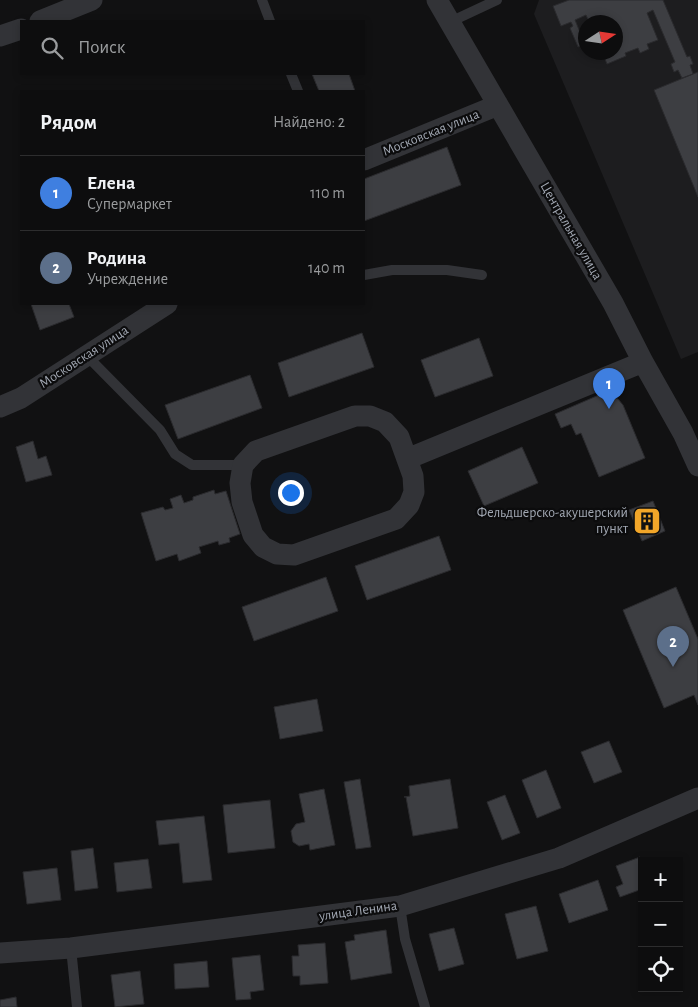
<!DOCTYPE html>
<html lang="ru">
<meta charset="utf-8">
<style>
:root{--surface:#0d0d0e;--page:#161617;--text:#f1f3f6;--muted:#9a9c9e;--line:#2d2d2e;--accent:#f2a629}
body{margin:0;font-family:"Alegreya Sans",sans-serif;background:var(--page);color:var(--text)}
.controls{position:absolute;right:15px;bottom:15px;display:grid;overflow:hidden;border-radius:0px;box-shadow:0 2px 8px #0003}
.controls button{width:45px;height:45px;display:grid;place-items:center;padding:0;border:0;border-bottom:1px solid var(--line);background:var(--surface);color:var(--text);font:25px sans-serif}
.compass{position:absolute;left:578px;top:15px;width:45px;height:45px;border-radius:50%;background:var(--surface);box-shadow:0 2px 8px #0003;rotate:78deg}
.you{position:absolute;left:290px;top:492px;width:18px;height:18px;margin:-12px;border:4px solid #fff;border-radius:50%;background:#1a73e8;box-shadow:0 0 0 8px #1a73e833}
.badge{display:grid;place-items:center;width:32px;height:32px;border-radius:50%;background:var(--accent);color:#fff;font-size:16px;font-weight:700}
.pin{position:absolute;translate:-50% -41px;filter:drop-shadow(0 1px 2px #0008)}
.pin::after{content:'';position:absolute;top:26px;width:18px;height:15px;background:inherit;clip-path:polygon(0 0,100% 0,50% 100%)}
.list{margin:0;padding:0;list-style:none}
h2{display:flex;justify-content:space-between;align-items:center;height:65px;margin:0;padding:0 20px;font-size:21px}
h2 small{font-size:16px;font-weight:400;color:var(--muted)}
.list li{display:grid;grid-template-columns:32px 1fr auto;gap:15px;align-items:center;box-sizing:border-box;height:75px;padding:0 20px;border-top:1px solid var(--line)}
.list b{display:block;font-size:19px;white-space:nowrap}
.list p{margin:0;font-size:16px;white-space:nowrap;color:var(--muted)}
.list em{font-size:16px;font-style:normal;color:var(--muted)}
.icon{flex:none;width:28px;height:28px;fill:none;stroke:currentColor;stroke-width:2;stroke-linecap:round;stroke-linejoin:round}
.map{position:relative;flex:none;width:698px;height:1007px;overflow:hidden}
.search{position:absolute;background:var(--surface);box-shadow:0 2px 8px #0003;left:20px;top:20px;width:345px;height:55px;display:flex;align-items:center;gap:12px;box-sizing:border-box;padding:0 18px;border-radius:0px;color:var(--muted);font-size:19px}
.panel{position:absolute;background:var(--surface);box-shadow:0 2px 8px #0003;left:20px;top:90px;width:345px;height:215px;border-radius:0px}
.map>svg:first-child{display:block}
</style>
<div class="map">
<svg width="698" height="1007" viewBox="0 0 698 1007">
<rect width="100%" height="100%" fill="#111112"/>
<path fill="#1d1d1f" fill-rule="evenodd" d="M539,0H698V352L681,359L534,14ZM586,22H616V52H586Z"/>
<path fill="#3d3e42" stroke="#2b2b2e" d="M569,0H663L687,57L690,56L693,64L690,65L693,74L682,78L678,70L674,72L671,64L675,62L653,10L647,13L658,40L647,44L649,49L640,53L638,48L625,53L626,56L607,64L602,52H616V22H589L586,15L575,20L585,44L578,47L570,28L573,26L571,22L561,26L553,6Z
M698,72V197L654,90Z
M312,74H349L355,91H319Z
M447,147L461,185L364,221V179Z
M31,304H69L74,317L40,330Z
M362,333L374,367L289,397L278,363Z
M479,338L493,376L435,397L421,360Z
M250,375L262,408L178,439L165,405Z
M599,395H606L618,399L623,405L645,458L599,477L581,433L576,435L571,424L561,428L555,414Z
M33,441L38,459L46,456L52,475L26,482L16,447Z
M522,447L538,483L484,506L468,471Z
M214,490L215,494L226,491L240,534L229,538L230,542L219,545L218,541L199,547L201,553L179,561L177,554L156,561L141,513L163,507L165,510L173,508L170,499L181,495L184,503L193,500V497Z
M653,501L665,531L642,541L629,510Z
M439,536L451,570L367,600L355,566Z
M326,577L338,611L254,641L242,607Z
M676,587L698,639V705L694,695L664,708L623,610Z
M317,699L323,731L280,739L274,707Z
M609,741L622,772L594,783L581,752Z
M546,770L561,808L537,818L522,780Z
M360,779L371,847L356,849L344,782Z
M450,779L458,828L413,836L406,797H404L410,796L409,786Z
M324,789L335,845L310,850L309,844L299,846L293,842L291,831L296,824L305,822L299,794Z
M505,795L520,833L502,840L487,802Z
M270,800L275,848L228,853L223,805Z
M204,816L212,880L183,883L179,843L159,845L156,821Z
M93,848L98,888L75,891L71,851Z
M640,857L642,861V889L620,897L616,887L623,884L616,866Z
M148,859L152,888L117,892L114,863Z
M57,868L61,900L27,904L23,872Z
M598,880L608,910L569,923L559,894Z
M536,906L548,951L517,959L505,914Z
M454,928L464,964L439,971L429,934Z
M386,930L392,973L351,980L345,942L355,940L354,935Z
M325,943L328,983L300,985V976H293L292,956H299L298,945Z
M260,955L264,990L250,992L251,999L236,1000L232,958Z
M207,961L209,987L175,989L174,964Z
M140,971L144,1004L115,1007L111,975Z
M16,997L17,1007H0V1000Z"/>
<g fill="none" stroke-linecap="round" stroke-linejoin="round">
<path stroke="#323337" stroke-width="10" d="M262,0L270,21
M450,22L497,0
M291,74L298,91
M364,275L392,270H447L482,275
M87,356L160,430L175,454L192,465H243
M400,906L405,939L425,1007
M71,948L77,1007"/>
<path stroke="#323337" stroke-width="21" d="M437,0L613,303L643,362L683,433L698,466
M40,21L92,0
M0,36L21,29
M364,160L498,105
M0,407L21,398L167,304
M355,416H370L385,422L399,437L413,476L414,492L409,505L396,519L294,555L277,554L263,547L253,535L242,502L240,483L243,465L256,451Z
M407,459L643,362
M0,953L71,948L400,906L559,858L698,798"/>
</g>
<defs>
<g id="building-square" transform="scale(1.4375)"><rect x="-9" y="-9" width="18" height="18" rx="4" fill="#f2a629" stroke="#0c0c0d"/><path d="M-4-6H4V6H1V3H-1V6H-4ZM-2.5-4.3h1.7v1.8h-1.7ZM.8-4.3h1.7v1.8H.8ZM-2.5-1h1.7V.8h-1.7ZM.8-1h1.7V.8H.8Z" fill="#111"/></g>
</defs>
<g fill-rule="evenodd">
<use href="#building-square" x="647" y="521"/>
</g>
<g text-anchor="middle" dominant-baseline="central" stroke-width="4.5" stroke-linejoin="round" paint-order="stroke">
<g font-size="14" fill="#a2a8b3" stroke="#0c0c0d">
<text transform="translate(431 133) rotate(-22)">Московская улица</text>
<text transform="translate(571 231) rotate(60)">Центральная улица</text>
<text transform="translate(84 357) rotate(-33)">Московская улица</text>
<text transform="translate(358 911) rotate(-8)">улица Ленина</text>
</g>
<g font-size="14" fill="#a2a8b3" stroke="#0c0c0d" text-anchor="end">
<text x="628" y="513">Фельдшерско-акушерский<tspan x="628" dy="16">пункт</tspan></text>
</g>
</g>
</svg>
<div class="controls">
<button>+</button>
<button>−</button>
<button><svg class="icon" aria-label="locate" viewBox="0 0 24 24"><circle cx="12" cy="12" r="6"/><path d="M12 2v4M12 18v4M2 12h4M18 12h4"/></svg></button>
</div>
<svg class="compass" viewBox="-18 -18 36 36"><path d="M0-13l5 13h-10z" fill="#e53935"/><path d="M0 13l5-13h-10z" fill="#9a9c9e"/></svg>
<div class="you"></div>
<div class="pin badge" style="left:609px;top:409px;background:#3f7fe0">1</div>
<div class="pin badge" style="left:673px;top:667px;background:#5c6f8a">2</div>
<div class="search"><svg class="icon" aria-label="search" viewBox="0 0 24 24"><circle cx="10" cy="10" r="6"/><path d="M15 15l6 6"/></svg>Поиск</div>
<section class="panel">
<h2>Рядом<small>Найдено: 2</small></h2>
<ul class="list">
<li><span class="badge" style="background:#3f7fe0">1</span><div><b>Елена</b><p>Супермаркет</p></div><em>110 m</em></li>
<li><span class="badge" style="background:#5c6f8a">2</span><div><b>Родина</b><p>Учреждение</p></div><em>140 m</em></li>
</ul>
</section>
</div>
